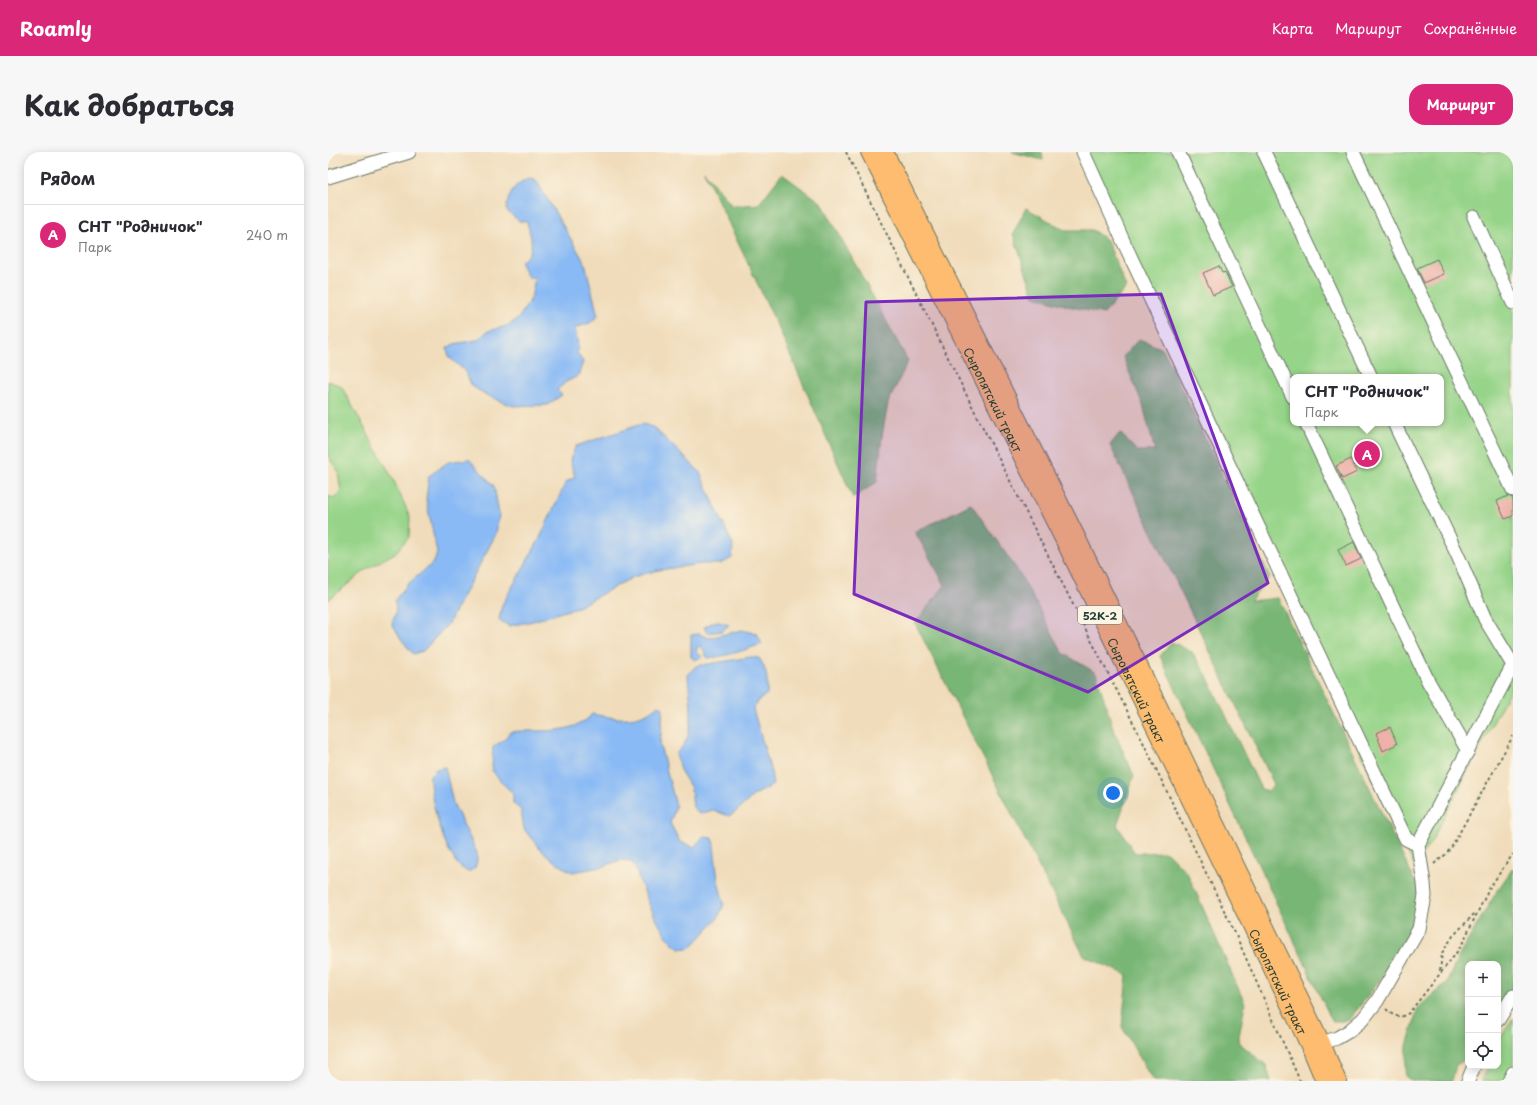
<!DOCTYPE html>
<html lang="ru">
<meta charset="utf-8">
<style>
:root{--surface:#fff;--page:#f7f7f7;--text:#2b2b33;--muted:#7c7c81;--line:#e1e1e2;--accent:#db2777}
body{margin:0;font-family:"Playpen Sans",sans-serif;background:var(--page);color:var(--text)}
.controls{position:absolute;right:12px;bottom:12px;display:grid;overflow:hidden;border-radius:8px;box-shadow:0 2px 10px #0003}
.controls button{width:36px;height:36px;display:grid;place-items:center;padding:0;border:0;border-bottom:1px solid var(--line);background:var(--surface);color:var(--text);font:20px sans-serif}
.you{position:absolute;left:785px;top:641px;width:14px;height:14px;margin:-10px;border:3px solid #fff;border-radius:50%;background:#1a73e8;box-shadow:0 0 0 6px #1a73e833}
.badge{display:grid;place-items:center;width:26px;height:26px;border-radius:50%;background:var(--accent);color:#fff;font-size:13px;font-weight:700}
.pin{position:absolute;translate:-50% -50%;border:2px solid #fff;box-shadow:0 1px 4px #0006}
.popup{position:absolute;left:962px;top:222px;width:154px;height:52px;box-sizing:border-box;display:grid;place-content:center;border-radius:8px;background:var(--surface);filter:drop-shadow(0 1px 3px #0005);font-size:13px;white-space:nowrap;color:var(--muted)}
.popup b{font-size:15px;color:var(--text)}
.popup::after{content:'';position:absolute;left:50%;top:100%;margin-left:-8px;border:8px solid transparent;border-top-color:var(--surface)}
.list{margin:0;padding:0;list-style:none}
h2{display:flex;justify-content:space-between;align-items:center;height:52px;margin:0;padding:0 16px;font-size:17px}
h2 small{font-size:13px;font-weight:400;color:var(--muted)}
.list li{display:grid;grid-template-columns:26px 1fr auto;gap:12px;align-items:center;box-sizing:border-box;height:60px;padding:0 16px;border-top:1px solid var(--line)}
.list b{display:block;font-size:15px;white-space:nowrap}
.list p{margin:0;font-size:13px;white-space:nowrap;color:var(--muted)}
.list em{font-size:13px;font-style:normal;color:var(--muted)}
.icon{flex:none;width:22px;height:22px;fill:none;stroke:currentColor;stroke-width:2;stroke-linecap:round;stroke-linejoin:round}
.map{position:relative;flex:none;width:1185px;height:929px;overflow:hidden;border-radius:16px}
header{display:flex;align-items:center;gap:24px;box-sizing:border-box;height:56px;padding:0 20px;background:var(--accent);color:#fff}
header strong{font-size:19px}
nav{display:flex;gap:22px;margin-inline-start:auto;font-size:14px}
.intro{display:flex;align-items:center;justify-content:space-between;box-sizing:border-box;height:96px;padding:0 24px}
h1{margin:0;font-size:28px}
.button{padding:10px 18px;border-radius:16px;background:var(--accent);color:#fff;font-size:14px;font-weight:700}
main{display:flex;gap:24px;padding:0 24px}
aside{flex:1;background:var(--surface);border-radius:16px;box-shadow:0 2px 10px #0003}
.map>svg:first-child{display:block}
</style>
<header>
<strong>Roamly</strong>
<nav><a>Карта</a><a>Маршрут</a><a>Сохранённые</a></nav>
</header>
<div class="intro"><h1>Как добраться</h1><a class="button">Маршрут</a></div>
<main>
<aside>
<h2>Рядом<small></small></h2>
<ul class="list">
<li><span class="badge">A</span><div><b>СНТ &quot;Родничок&quot;</b><p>Парк</p></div><em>240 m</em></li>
</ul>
</aside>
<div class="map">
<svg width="1185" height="929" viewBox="0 0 1185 929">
<rect width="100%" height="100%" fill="#fcf5e5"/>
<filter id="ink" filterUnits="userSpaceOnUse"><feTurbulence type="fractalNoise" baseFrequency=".025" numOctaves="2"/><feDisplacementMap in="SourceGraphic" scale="8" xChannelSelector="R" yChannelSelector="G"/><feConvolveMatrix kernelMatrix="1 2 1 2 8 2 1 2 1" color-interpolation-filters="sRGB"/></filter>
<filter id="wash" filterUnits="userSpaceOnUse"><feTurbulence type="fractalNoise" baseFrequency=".012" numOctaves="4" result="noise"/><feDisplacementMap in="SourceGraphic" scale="16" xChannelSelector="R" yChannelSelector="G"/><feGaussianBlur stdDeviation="0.9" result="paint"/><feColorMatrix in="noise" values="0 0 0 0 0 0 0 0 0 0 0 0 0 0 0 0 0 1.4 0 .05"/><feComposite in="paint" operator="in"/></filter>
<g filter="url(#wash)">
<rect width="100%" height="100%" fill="#f0dcba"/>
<path fill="#96d489" stroke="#5a885e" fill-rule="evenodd" d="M752,0H1185V532L1103,690L1086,714ZM965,225H1113V271H965Z
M0,229L13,234L65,327L82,365L81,385L67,401L40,416L0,448V344L5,346L13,340L10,319L0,304Z
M1185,866V929H1153L1160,914H1170V891Z"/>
<path fill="#78b675" stroke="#4c7a54" d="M684,0H714L715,8Z
M376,19L404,54L431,52L454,22L494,51L580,209L560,251L554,284L549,330L525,346L450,175Z
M698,56L737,78H764L779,88L798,136L776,162L740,154L706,144L685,82Z
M811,187L835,197L942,425L922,449L950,446L1090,736L1092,755L1084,781L1047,835L1020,869H1004L832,504L844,490L864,500L878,522L933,637L941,639L946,632L782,293L792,281L809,299H827L815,253L795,205Z
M643,352L692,422L735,501L768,521L785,576L806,624L789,673L807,701L839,700L860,722L917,852L910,890L938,913L943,929H825L794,875L799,823L756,804L587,471L617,433L587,380Z
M1185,716V834L1170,859V812H1140V906L1128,913L1124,929H1084L1077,924L1079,894L1090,856L1119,830L1132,802L1169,739Z"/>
<path fill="#89baf5" stroke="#547c94" d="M202,26L208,28L257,111L270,164L262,171L247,176L250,193L249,201L255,210L250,224L238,230L229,238L234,243L219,253L185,254L158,243L144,234L136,218L121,205L119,196L126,192L149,188L160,179L179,174L190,167L203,147L207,126L200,125L192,110C209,100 203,86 199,70L191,69L178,58C181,41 185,32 202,26Z
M314,272L325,275L371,319L405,393L404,406L393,412H373L331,418L305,425L250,455L205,469L181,474L171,468L174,453L211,388L238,330L247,325L242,308L248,294Z
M141,307L166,334L171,362L168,382L120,472L95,499L85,502L73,487L64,471L68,460L67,448L80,432L106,410L109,401L98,347L101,324L120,310Z
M388,469L401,473L394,479L379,481L376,475Z
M414,478L429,482L434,492C416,498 398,505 379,506L376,498L371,493L368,499L374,505L367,508L363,505V483L371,482L381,486Z
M423,505L431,506C439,517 440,529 439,542L431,548L425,557L443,619L445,633L425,644L410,658L401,664L385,658L371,662L365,655L363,636L352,618L348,602C350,599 354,596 356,592C368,573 361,544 360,523L368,514Z
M330,553L335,556L332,593L348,654L342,671L352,690L366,695L375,685L385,686L390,729L396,752L390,766L362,796C358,796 353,797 350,795C329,782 314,732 304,709L292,708L274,715L244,720L227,710L211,696L196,677L193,658L185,651V641L173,630L164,618L165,595L176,588L182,580C206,577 233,583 255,570C259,568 262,564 264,562C289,567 311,571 330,553Z
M117,615L125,651L149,701V709L147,716L140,720C135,717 132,715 128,710C115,693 101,645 102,623L108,617Z"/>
<g id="blocks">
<path fill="#eeb0a8" d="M1109,107L1116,122L1096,131L1089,116Z
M891,114L894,121L897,120L904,135L885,143L875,121Z
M1023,307L1029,320L1014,327L1008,314Z
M1180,344L1185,346V364L1177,367L1169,349Z
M1026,390L1033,407L1018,414L1010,398Z
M1062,575L1069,592L1055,599L1048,581Z"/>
</g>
</g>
<g filter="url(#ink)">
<use href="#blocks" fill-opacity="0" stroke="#687563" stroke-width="1"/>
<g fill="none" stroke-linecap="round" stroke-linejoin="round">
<g stroke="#687563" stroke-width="15">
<path id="minor" d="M755,0L797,93L1078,687L1090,693
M850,0L965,245
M936,0L1043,225
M1025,0L1185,338
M0,25L81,0
M1146,65L1185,151
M978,271L1100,529L1140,599
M1066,271L1130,404L1157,467L1185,513
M1170,868L1185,844
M994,891L1009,886L1021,879L1035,867L1049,849L1091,777L1097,744L1096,731L1090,693L1185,513
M1140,929L1146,914
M1181,929L1185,921"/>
</g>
<g stroke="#687563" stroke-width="18">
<g id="major">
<path id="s1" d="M541,0L735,387L932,792L983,898L996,929"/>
<path d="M557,0L748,383L994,891L1010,929"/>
</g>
</g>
<path stroke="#687563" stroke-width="2" stroke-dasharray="3 3" stroke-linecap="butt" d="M518,0L645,256L816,592L906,779L972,929
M1106,712L1117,703L1123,696L1185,584
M1112,819L1114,801L1125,784L1148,760
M1058,857L1065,863L1073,865L1081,861L1126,804L1133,794L1162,735L1185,702"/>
<use href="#minor" stroke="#fff" stroke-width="13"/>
<use href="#major" stroke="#fdbc70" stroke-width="16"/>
</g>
</g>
<path fill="#7b2cbf" fill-opacity="0.2" stroke="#7b2cbf" stroke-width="3" stroke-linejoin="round" d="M833,142L940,431L760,540L526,442L538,150Z"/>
<g text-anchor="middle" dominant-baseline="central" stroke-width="3" stroke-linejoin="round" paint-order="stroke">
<rect fill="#fcf5e5" stroke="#617469" stroke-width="1" x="750" y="454" width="44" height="18" rx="3"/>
<g font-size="11" font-weight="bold" fill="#1f3d34">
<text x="772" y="463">52К-2</text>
</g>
<g font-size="12" fill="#1f3d34" stroke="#fcf5e5">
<text stroke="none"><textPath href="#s1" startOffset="277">Сыропятский тракт</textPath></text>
<text stroke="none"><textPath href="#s1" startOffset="601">Сыропятский тракт</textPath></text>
<text stroke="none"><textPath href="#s1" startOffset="925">Сыропятский тракт</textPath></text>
</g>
</g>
</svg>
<div class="controls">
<button>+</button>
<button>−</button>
<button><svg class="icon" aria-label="locate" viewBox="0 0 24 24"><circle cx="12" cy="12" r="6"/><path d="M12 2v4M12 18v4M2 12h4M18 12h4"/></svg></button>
</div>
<div class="you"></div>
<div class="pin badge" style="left:1039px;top:302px">A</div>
<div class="popup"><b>СНТ &quot;Родничок&quot;</b>Парк</div>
</div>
</main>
